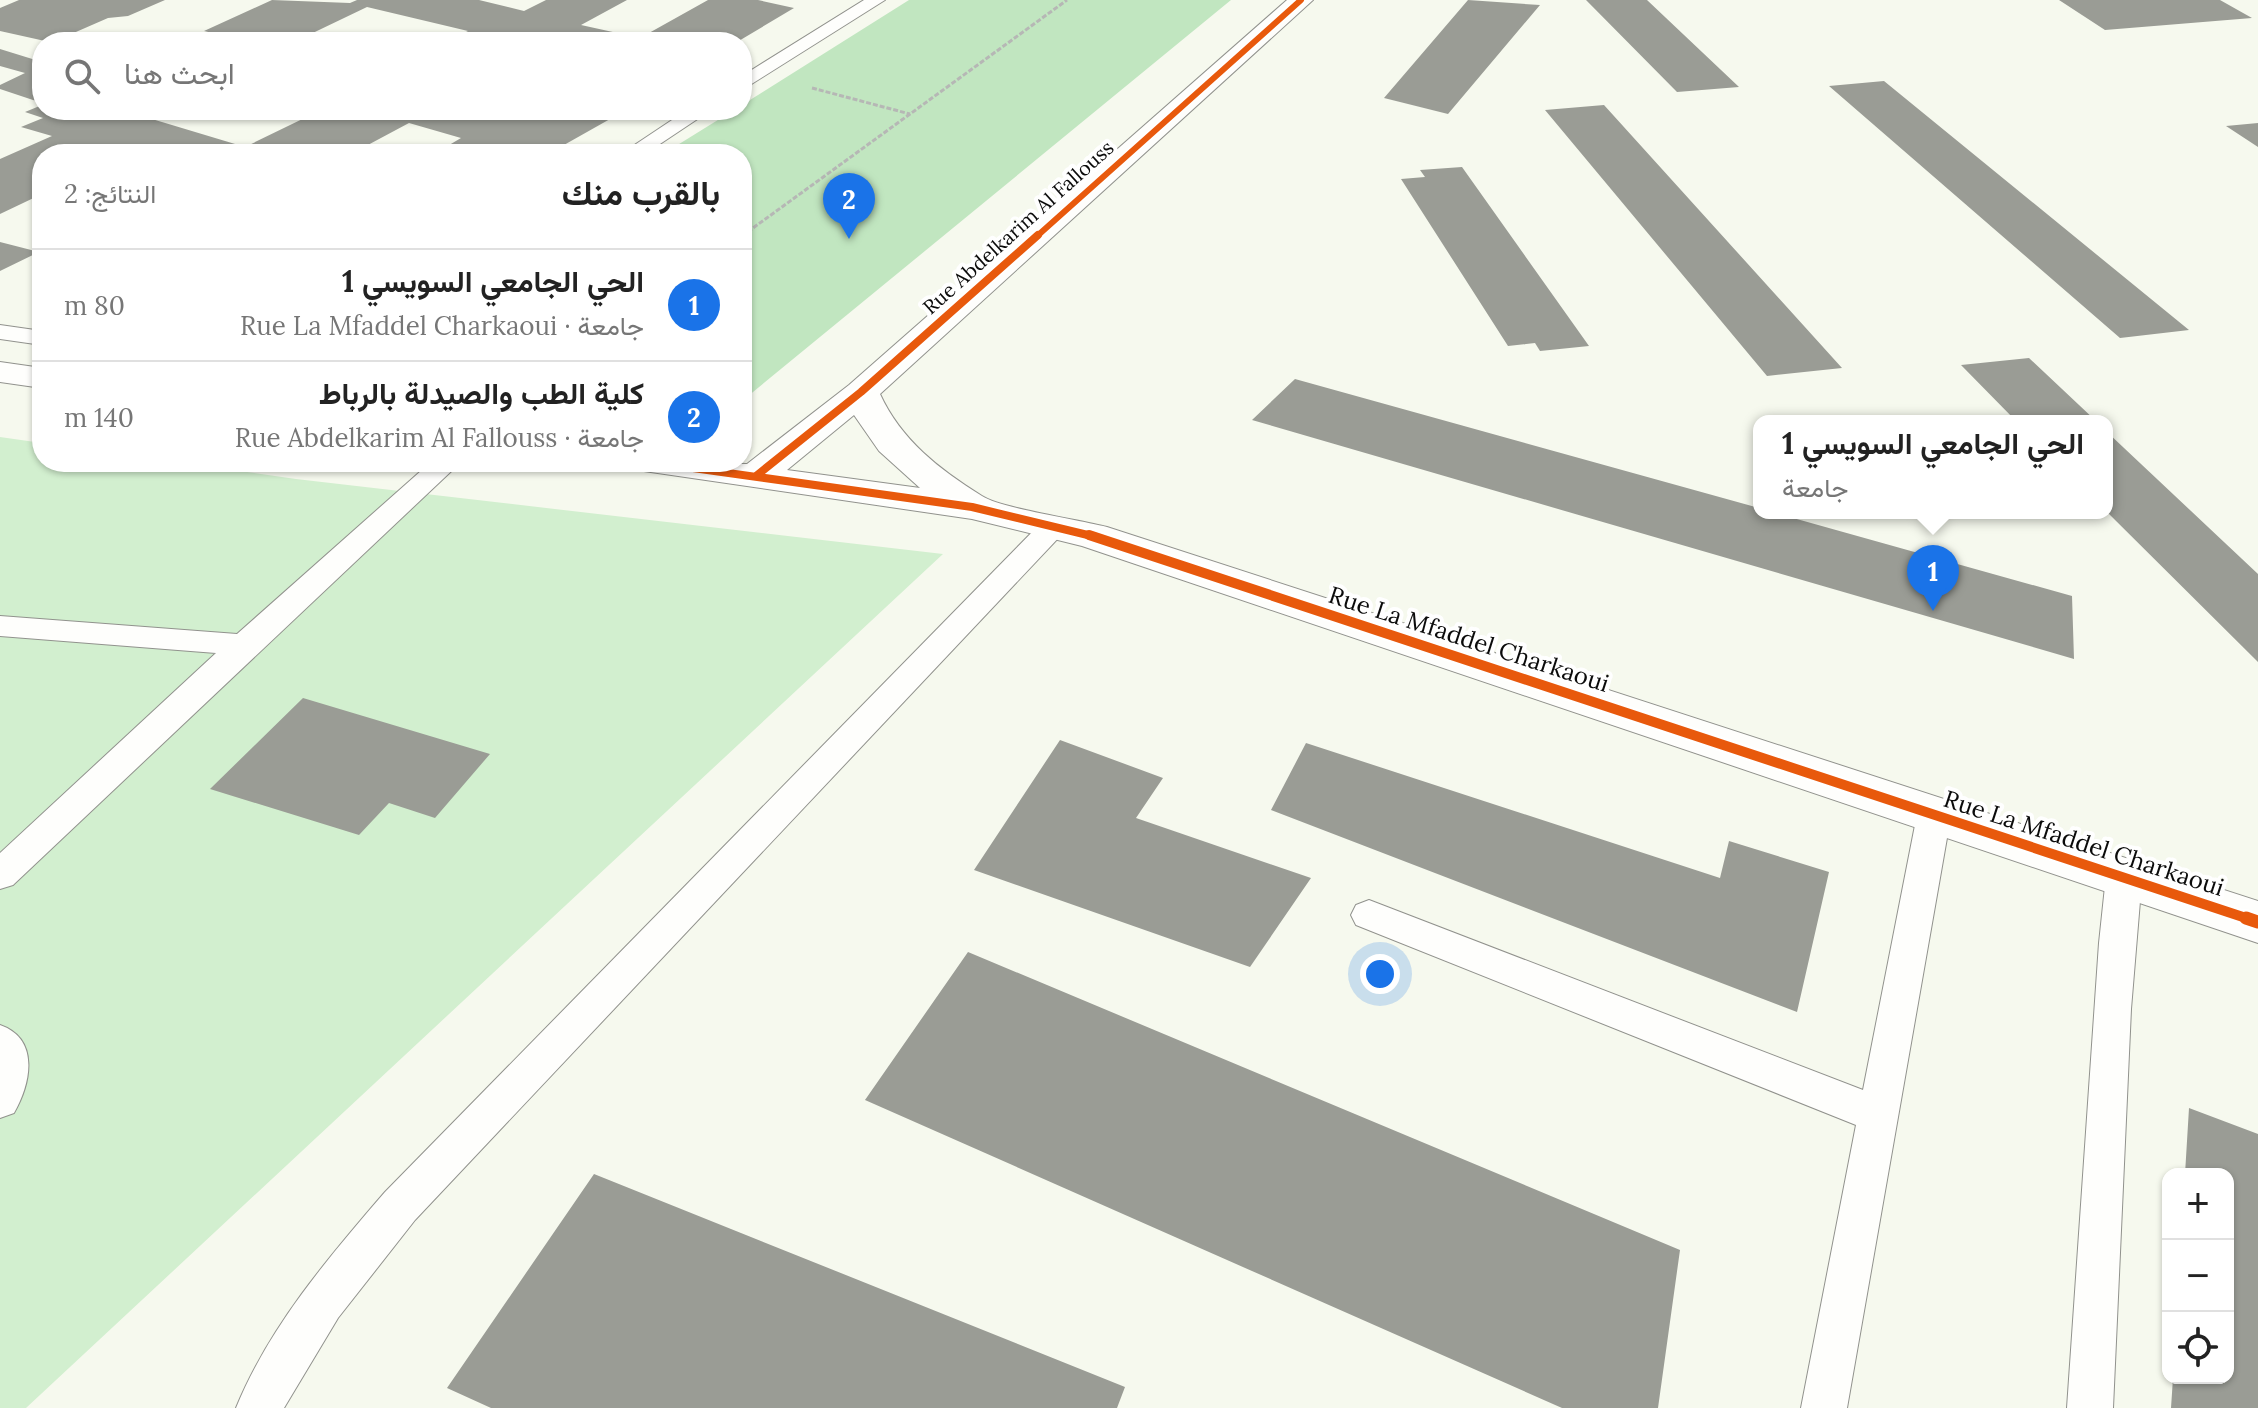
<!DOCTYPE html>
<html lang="ar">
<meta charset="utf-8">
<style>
:root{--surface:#fff;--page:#f6f6f6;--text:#222;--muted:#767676;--line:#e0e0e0;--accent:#1a73e8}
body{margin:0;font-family:Lora,Vazirmatn,serif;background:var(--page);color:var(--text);direction:rtl}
.controls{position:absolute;right:24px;bottom:24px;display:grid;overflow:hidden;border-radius:16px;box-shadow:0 2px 6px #0004}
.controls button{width:72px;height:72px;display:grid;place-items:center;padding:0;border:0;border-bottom:2px solid var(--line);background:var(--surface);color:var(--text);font:40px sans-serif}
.you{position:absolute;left:1380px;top:974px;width:28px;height:28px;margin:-20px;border:6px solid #fff;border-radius:50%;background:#1a73e8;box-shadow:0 0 0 12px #1a73e833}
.badge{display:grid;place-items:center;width:52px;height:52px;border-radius:50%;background:var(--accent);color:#fff;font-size:26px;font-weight:700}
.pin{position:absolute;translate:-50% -66px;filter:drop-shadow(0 2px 4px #0008)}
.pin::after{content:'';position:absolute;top:42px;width:28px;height:24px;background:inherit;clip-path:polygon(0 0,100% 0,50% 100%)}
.popup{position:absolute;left:1753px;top:415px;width:360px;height:104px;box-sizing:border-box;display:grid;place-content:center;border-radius:16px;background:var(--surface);filter:drop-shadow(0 2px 6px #0005);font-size:26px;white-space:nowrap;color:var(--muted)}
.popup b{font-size:30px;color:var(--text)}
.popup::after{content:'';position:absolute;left:50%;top:100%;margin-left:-16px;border:16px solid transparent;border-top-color:var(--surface)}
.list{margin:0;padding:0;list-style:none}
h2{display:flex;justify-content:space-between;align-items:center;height:104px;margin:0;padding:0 32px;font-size:34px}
h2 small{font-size:26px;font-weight:400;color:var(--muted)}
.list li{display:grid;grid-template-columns:52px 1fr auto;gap:24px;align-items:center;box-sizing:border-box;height:112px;padding:0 32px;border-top:2px solid var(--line)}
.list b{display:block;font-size:30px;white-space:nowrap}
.list p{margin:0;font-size:26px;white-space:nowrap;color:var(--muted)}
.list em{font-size:26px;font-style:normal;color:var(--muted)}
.icon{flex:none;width:44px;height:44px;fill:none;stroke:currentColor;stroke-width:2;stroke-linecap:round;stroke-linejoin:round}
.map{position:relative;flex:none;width:2258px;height:1408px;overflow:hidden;direction:ltr}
.search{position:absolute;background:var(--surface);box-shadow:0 2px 6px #0004;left:32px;top:32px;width:720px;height:88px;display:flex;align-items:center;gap:20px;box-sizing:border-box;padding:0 28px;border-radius:32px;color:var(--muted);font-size:30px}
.panel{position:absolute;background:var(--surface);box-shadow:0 2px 6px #0004;left:32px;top:144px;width:720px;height:328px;border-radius:32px;direction:rtl}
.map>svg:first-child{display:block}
</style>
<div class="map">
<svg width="2258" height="1408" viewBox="0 0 2258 1408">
<rect width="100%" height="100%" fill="#f6f9ee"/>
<path fill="#d2efcf" d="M0,437L42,443V462H176L296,479L943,554L26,1408H0Z"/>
<path fill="#c1e6c0" d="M909,0H1231L742,401V154H663L734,110H742V105Z"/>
<path fill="#9a9c95" d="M19,0H165L128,16L108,18L69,35L45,41L0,31V8Z
M272,0L350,3L357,0H479L524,11L546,0H627L581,25L640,38L708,0H758L794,8L737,42H446L468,31L367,7L294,42H251L204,31Z
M1468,0L1540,5L1448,114L1384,98Z
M1586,0H1647L1739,87L1677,92Z
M2059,0H2220L2252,18L2105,30Z
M0,49L42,62V103L0,89V85L25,73L0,66Z
M1884,81L2189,330L2120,338L1829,86Z
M42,105V110H155L142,116L245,147L321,110H626L548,154H434L461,138L409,123L351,154H42V194L0,214V159L52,136L21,127L43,118L25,112Z
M1604,105L1842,368L1767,376L1545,110Z
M2258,123V147L2226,126Z
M1462,167L1589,346L1540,351L1535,343L1508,346L1401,179L1425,177L1420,170Z
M0,242L39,252L0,271Z
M2029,358L2096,421H2016L1961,365Z
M1295,379L1759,508V513H1775L2072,596L2074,659L1252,420Z
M2107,432L2258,574V662L2107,512Z
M303,698L490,754L435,818L389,803L359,835L210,789Z
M1060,740L1163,778L1136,818L1311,878L1250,967L974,870Z
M1306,743L1720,878L1729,841L1829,872L1797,1012L1271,810Z
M968,952L1680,1250L1658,1408H1562L865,1100Z
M2189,1108L2258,1134V1408H2171L2173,1378H2228V1174H2185Z
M594,1174L1125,1387L1117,1408H491L447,1388Z"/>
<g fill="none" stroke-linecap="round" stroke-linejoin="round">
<g stroke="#91928d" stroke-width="2">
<path id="lane" d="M864,0H885L742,90V76Z
M687,110H711L645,154H621Z
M0,325L42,331V345L0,339Z
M431,462H461L13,885L0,889V853L216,653L0,636V616L237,634Z
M1054,517L1064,520L1068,526L1064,532L415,1220L338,1318L284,1408H236C269,1327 328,1258 385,1192L1044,520Z
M1934,802L1946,806L1951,815L1847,1408H1801L1856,1125L1356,925L1351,915L1356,905L1369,900L1863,1090L1917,815L1922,806Z
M2124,863L2137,867L2142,877L2131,1009L2113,1408H2067L2099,943L2106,877L2111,867Z
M0,1025C40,1039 31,1083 14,1113L0,1118Z"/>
</g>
<g stroke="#91928d" stroke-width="2">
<path id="street" d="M1287,0H1313L880,394C901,440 940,470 982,496C1000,508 1080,520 1107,527L2258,901V943L1082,546L972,519L637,470L631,462L747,464L849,385ZM854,415L879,451L920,488L787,470Z
M0,362L42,368V388L0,382Z"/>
</g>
<path stroke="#b6b7b5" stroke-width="3" stroke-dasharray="5 2" stroke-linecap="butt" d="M812,88L910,114
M742,236L1067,0"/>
<use href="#lane" fill="#fefefc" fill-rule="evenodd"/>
<use href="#street" fill="#fefefc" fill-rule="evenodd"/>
<g stroke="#fff" stroke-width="9">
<path id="cycleway-far3" d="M1036,237L1301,0"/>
</g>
<g stroke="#fff" stroke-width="12">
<path id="cycleway-far2" d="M650,462L972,507L1096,537
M756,476L861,392L1038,235"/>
</g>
<g stroke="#fff" stroke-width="15">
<path id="cycleway-far1" d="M1089,535L2252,920"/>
</g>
<g stroke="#fff" stroke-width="18">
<path id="cycleway" d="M2246,918L2258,922"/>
</g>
<use href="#cycleway-far3" stroke="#e8590c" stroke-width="6"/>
<use href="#cycleway-far2" stroke="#e8590c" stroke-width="8"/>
<use href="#cycleway-far1" stroke="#e8590c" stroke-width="10"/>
<use href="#cycleway" stroke="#e8590c" stroke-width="13"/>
</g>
<g text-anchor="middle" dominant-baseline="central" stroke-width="8" stroke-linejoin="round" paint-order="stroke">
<g font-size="20" fill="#0b0b0b" stroke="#fff">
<text transform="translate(1018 227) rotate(-42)">Rue Abdelkarim Al Fallouss</text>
</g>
<g font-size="24" fill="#0b0b0b" stroke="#fff">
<text transform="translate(1469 639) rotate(18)">Rue La Mfaddel Charkaoui</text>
<text transform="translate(2084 843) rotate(18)">Rue La Mfaddel Charkaoui</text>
</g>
</g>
</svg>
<div class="controls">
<button>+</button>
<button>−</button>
<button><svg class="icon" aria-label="locate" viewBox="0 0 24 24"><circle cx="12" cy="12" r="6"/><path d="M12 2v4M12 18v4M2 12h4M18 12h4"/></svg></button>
</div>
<div class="you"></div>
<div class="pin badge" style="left:1933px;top:611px">1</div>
<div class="popup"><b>الحي الجامعي السويسي 1</b>جامعة</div>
<div class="pin badge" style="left:849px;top:239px">2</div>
<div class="search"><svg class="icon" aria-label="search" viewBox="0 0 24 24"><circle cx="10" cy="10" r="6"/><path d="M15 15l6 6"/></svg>ابحث هنا</div>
<section class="panel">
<h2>بالقرب منك<small>النتائج: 2</small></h2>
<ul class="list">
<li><span class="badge">1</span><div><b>الحي الجامعي السويسي 1</b><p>جامعة · Rue La Mfaddel Charkaoui</p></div><em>80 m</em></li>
<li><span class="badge">2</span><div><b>كلية الطب والصيدلة بالرباط</b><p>جامعة · Rue Abdelkarim Al Fallouss</p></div><em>140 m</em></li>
</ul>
</section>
</div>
